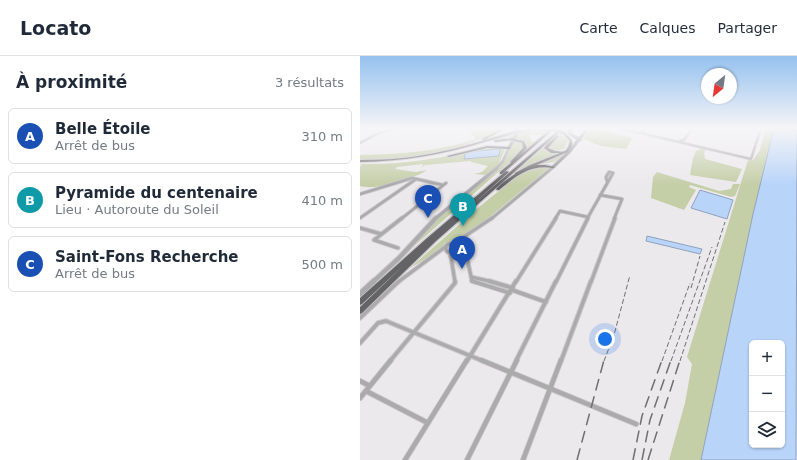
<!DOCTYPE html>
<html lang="fr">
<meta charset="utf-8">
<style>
:root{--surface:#fff;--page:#f6f6f7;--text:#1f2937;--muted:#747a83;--line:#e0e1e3;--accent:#2563eb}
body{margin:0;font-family:"DejaVu Sans",sans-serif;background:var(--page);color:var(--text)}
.controls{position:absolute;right:12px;bottom:12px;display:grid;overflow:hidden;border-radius:6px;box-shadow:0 1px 3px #0004}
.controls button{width:36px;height:36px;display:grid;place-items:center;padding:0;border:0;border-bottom:1px solid var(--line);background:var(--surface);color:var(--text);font:20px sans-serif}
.compass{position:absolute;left:341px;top:12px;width:36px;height:36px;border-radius:50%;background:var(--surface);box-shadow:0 1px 3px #0004;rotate:209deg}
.you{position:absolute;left:245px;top:283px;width:14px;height:14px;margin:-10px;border:3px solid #fff;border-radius:50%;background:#1a73e8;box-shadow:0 0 0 6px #1a73e833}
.badge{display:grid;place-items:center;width:26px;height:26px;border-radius:50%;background:var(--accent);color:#fff;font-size:13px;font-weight:700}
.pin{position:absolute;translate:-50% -33px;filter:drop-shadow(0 1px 2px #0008)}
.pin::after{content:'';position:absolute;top:21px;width:14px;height:12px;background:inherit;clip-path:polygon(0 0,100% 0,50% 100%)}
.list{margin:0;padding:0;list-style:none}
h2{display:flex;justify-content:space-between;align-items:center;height:52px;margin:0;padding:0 16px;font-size:17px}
h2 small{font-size:13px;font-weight:400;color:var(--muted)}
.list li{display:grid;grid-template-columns:26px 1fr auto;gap:12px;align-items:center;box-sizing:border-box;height:56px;margin:0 8px 8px;padding:0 8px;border:1px solid var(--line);border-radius:6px}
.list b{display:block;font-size:15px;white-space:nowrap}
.list p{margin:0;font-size:13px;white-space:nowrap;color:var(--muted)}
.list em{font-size:13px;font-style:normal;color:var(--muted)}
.icon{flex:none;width:22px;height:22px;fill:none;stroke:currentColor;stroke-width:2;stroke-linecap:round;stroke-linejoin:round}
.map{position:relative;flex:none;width:437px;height:404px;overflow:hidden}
header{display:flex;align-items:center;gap:24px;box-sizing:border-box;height:56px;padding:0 20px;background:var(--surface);border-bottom:1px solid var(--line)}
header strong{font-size:19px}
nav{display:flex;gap:22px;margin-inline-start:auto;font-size:14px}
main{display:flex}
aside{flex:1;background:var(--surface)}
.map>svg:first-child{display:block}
</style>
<header>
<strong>Locato</strong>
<nav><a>Carte</a><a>Calques</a><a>Partager</a></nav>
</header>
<main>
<aside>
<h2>À proximité<small>3 résultats</small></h2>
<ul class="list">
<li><span class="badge" style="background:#1a4fb4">A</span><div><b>Belle Étoile</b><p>Arrêt de bus</p></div><em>310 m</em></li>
<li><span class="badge" style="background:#0f9aa8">B</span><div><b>Pyramide du centenaire</b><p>Lieu · Autoroute du Soleil</p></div><em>410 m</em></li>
<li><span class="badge" style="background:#1a4fb4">C</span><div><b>Saint-Fons Recherche</b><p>Arrêt de bus</p></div><em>500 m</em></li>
</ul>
</aside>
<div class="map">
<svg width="437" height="404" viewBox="0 0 437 404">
<rect width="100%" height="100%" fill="#ece9ed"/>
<path fill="#c4cea7" d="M107,72H143C98,96 51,104 0,103V99C40,98 77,96 116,83Z
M231,72L269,81L272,82L266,93L241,90L223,83Z
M406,72H414L393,158L341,404H309L325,347L332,308L327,301L388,104H393L400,94Z
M178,73L190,75L180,83H178L182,79L171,78L169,81L171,82L170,84L175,87L163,97L167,93L166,87L145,80Z
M201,78L208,85L204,93L196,95L188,93V91Z
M154,84L161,87L163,91L152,104L45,198L78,162L139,112Z
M124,92H144L145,94L138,109L127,119L114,118L122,116L128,110L111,106V105L65,109L62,111L63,108L37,111L35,113L56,116L67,114C54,123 15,135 0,130V110H2L0,108C43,109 83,102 124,92Z
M183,92L190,97H206C192,110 193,105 178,109C165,112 155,118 144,126Z
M341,93L346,94L344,97L345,103L382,113L376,126L330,119L333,102L336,95Z
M174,111L189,112L125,165L101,181L85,187L79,195L50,212L119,151L160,118Z
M297,116L359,135L371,133L373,128H380L375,140L371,141L330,129L329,131L336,134L324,154L291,142L293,121Z"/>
<path fill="#b8d4f9" stroke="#8fa2bc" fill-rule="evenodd" d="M414,72H437L436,404H341L393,158ZM392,287H422V389H392Z
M140,93L139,100L104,103L106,96Z
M340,134L373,144L367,163L331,152Z
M287,180L342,193L340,198L286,185Z"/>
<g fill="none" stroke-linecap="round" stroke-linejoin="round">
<g stroke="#cac7cb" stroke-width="3">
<path id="minor-far4" d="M16,72L21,76
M259,72L391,103L401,72
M284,72L281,75L285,77
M320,85L324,84L333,72
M0,87L21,76L41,72
M191,113L193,111"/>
</g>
<g stroke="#cac7cb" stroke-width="4">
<path id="minor-far3" d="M0,138L52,122L83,129
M240,139L262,143L254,163
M0,162L56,123
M41,163L86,127
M131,163L192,112
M195,163L200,155L228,161
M227,163L253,117L249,116L246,121L247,125"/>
</g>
<g stroke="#cac7cb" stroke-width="5">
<path id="minor-far2" d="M0,172L21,178
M85.5 192a4.5 4.5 0 1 1 9 0a4.5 4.5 0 1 1-9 0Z
M93,188L132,162
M38,192L14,184L42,162
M95,192L106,197L112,225L115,226
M90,195L95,226
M111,221L133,226
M38,226L85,191
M156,226L196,162
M196,226L228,162
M231,226L255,162"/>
</g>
<g stroke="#cac7cb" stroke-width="5.5">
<path id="minor-far1" d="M112,225L150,237
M129,225L153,232
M152,234L186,246
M0,262L39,225
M0,287L18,267L26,265L123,305
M30,305L95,227V225
M107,305L156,225
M156,305L196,225
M201,305L231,225"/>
</g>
<g stroke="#cac7cb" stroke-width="6">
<path id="minor" d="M121,304L276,368
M0,325L10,330
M6,335L68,367
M0,342L31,304
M45,404L107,304
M107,404L157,304
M163,404L201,304"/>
</g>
<g stroke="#cac7cb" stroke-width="3.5">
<path id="tertiary-far3" d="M136,113L143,105L149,92"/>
</g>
<g stroke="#cac7cb" stroke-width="4.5">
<path id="tertiary-far2" d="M75,163L137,112"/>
</g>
<g stroke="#cac7cb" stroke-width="6">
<path id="tertiary-far1" d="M13,226L39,202L76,162"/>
</g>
<g stroke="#cac7cb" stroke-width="7">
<path id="tertiary" d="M0,238L14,225"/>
</g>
<g stroke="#cac7cb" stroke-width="4">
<path id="secondary" d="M212,72L209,77L220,84
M149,92L160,72
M193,111L209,96L228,72"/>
</g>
<g stroke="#cac7cb" stroke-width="2">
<path id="trunk" d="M143,72H147L124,84L122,83Z
M173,72L190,73L191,74L190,75L174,74L158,77L157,76Z
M154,75L156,76C147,81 135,83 124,86C82,99 44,105 0,106V104C20,104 39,103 58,100C91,95 123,85 154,75Z
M203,76H205L212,85V90L208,96L172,111L157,119H155V117L170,109L200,97H191L184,92L187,88L197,79L199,80L188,92C192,94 200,97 205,95C208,93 209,88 210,85L203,78Z
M152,82H153V84L135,86L134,85L135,84Z
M154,83L164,85L167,92L153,107H152L150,106L151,105L163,92L162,87L154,85Z
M127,90L149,91L151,92L149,93L127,92L89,101L87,100Z"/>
</g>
<g stroke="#cac7cb" stroke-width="2.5">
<path id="motorway" d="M192,72H195L142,118H140V116Z
M201,72H204L76,185L2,257L0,258V251L44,209L2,248L0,249V242L66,183L146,115L149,116L112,149Z
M176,109H185L195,111L193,112C170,108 156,120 139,134H137L136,133C147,122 161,113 176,109Z"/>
</g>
<use href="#minor-far4" stroke="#ababac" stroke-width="2"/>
<use href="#minor-far3" stroke="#ababac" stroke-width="2.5"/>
<use href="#minor-far2" stroke="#ababac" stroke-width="3"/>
<use href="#minor-far1" stroke="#ababac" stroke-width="3.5"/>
<use href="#minor" stroke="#ababac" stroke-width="4.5"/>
<use href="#tertiary-far3" stroke="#ababac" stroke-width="2.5"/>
<use href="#tertiary-far2" stroke="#ababac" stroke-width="3"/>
<use href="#tertiary-far1" stroke="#ababac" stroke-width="4"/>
<use href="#tertiary" stroke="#ababac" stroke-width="5"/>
<use href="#secondary" stroke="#8d8c8e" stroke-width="3"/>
<use href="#trunk" fill="#6e6c70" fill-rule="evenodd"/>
<use href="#motorway" fill="#646366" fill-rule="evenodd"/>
<path stroke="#706e70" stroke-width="1" stroke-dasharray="5 2.5" stroke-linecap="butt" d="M0,75L5,72
M331,232L340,200
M244,305L254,279L270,219
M302,305L330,227
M311,305L352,191
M320,305L365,166"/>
<path stroke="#706e70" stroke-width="1.5" stroke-dasharray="12 6" stroke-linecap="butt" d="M217,404L244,304
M273,404L282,360L302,304
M282,404L290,364L311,304
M288,404L320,304"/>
<g stroke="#cac7cb" stroke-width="4" stroke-linecap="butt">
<path id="trunk-bridge" d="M191,73L204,77
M155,76L159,75
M152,83L155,84"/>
</g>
<use href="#trunk-bridge" stroke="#6e6c70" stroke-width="3"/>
</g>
<linearGradient id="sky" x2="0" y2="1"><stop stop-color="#95c1ef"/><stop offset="0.56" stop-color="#f6f5f7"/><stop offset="1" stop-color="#f6f5f7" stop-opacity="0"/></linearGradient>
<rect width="437" height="129" fill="url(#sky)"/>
</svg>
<div class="controls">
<button>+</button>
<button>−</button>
<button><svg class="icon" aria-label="layers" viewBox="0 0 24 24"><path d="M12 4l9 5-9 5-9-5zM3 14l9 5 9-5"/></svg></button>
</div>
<svg class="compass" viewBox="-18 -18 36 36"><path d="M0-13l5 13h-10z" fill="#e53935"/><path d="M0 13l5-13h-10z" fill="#747a83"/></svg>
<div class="you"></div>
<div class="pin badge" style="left:102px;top:213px;background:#1a4fb4">A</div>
<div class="pin badge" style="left:103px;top:170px;background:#0f9aa8">B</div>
<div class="pin badge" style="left:68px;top:162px;background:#1a4fb4">C</div>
</div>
</main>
